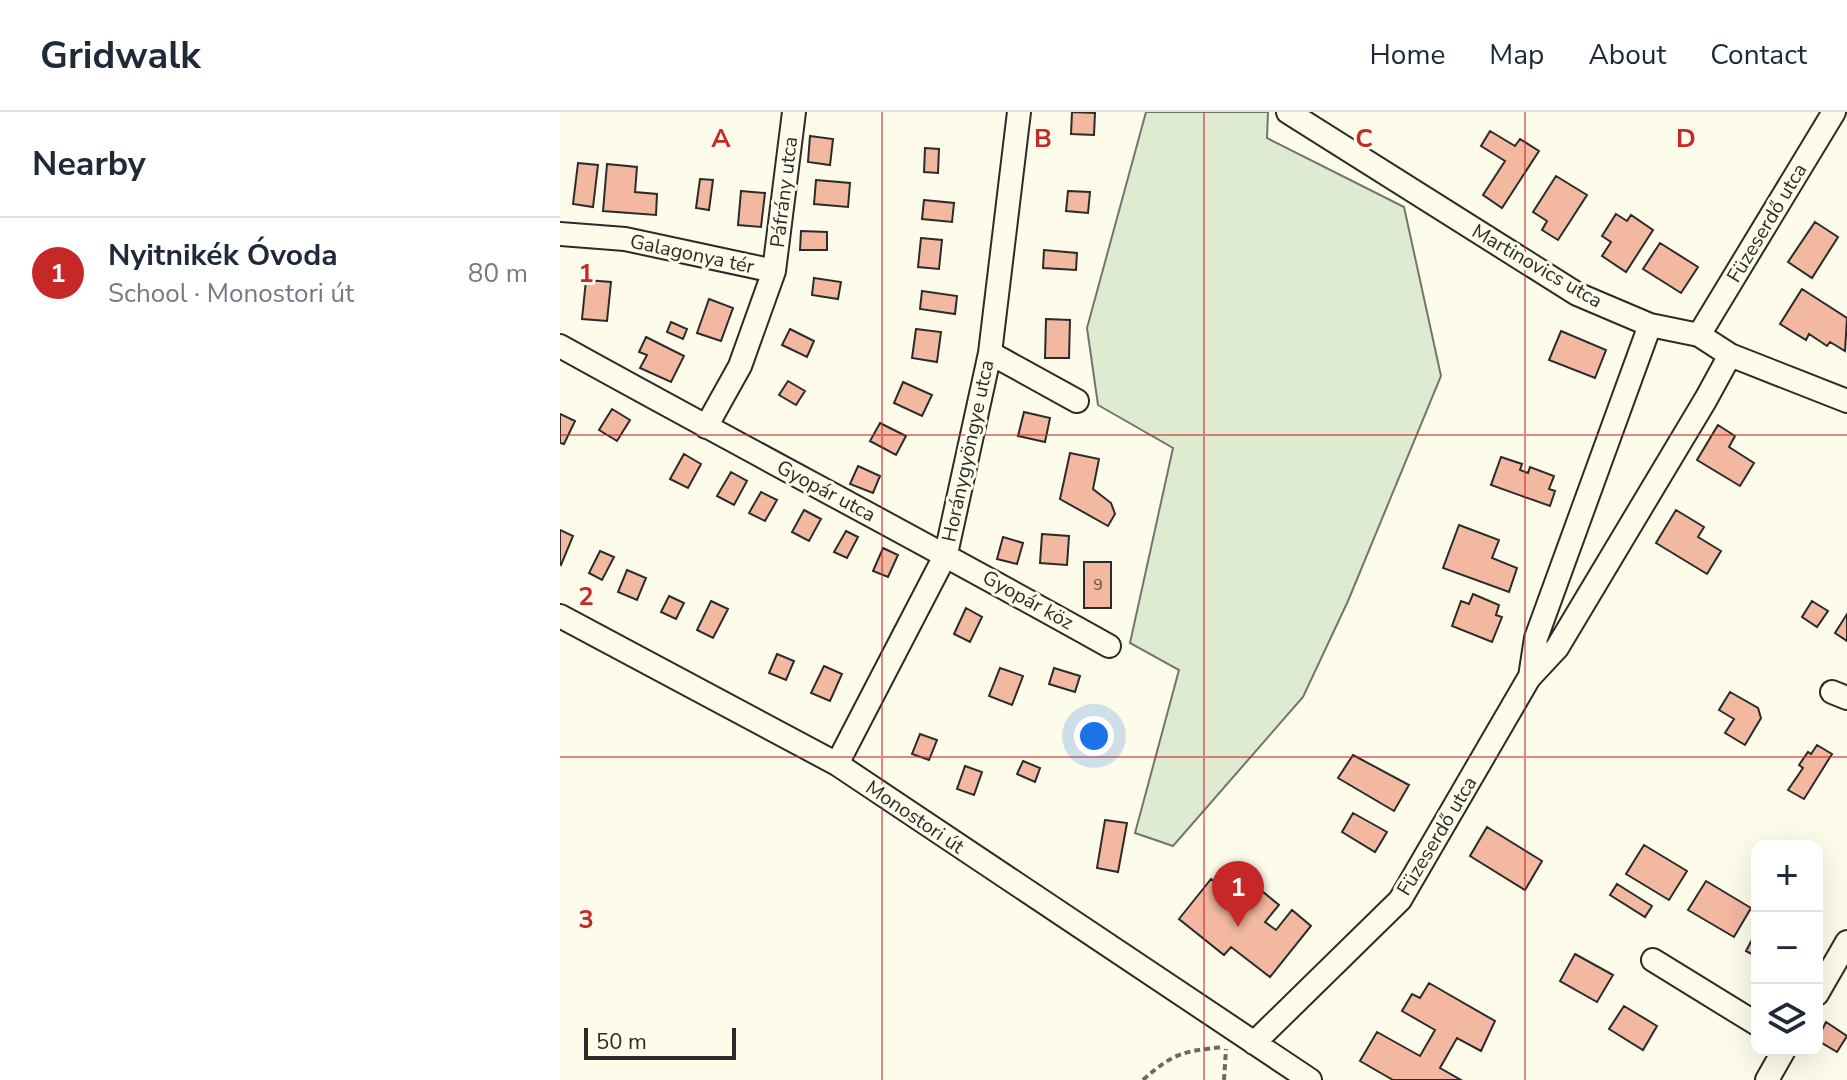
<!DOCTYPE html>
<meta charset="utf-8">
<style>
:root{--surface:#fff;--page:#f6f6f7;--text:#1f2937;--muted:#747a83;--line:#e0e1e3;--accent:#c62828}
body{margin:0;font-family:"Nunito Sans",sans-serif;background:var(--page);color:var(--text)}
.controls{position:absolute;right:24px;bottom:24px;display:grid;overflow:hidden;border-radius:16px;box-shadow:0 8px 32px #0002}
.controls button{width:72px;height:72px;display:grid;place-items:center;padding:0;border:0;border-bottom:2px solid var(--line);background:var(--surface);color:var(--text);font:40px sans-serif}
.scale{position:absolute;left:24px;bottom:20px;width:152px;box-sizing:border-box;padding-left:8px;border:4px solid #2b2b2b;border-top:0;font-size:22px;line-height:28px;white-space:nowrap;color:#2b2b2b;-webkit-text-stroke:6px #fdfbea;paint-order:stroke}
.you{position:absolute;left:534px;top:624px;width:28px;height:28px;margin:-20px;border:6px solid #fff;border-radius:50%;background:#1a73e8;box-shadow:0 0 0 12px #1a73e833}
.badge{display:grid;place-items:center;width:52px;height:52px;border-radius:50%;background:var(--accent);color:#fff;font-size:26px;font-weight:700}
.pin{position:absolute;translate:-50% -66px;filter:drop-shadow(0 2px 4px #0008)}
.pin::after{content:'';position:absolute;top:42px;width:28px;height:24px;background:inherit;clip-path:polygon(0 0,100% 0,50% 100%)}
.list{margin:0;padding:0;list-style:none}
h2{display:flex;justify-content:space-between;align-items:center;height:104px;margin:0;padding:0 32px;font-size:34px}
h2 small{font-size:26px;font-weight:400;color:var(--muted)}
.list li{display:grid;grid-template-columns:52px 1fr auto;gap:24px;align-items:center;box-sizing:border-box;height:112px;padding:0 32px;border-top:2px solid var(--line)}
.list b{display:block;font-size:30px;white-space:nowrap}
.list p{margin:0;font-size:26px;white-space:nowrap;color:var(--muted)}
.list em{font-size:26px;font-style:normal;color:var(--muted)}
.icon{flex:none;width:44px;height:44px;fill:none;stroke:currentColor;stroke-width:2;stroke-linecap:round;stroke-linejoin:round}
.map{position:relative;flex:none;width:1287px;height:968px;overflow:hidden}
header{display:flex;align-items:center;gap:48px;box-sizing:border-box;height:112px;padding:0 40px;background:var(--surface);border-bottom:2px solid var(--line)}
header strong{font-size:38px}
nav{display:flex;gap:44px;margin-inline-start:auto;font-size:28px}
main{display:flex}
aside{flex:1;background:var(--surface)}
.map>svg:first-child{display:block}
</style>
<header>
<strong>Gridwalk</strong>
<nav><a>Home</a><a>Map</a><a>About</a><a>Contact</a></nav>
</header>
<main>
<aside>
<h2>Nearby<small></small></h2>
<ul class="list">
<li><span class="badge">1</span><div><b>Nyitnikék Óvoda</b><p>School · Monostori út</p></div><em>80 m</em></li>
</ul>
</aside>
<div class="map">
<svg width="1287" height="968" viewBox="0 0 1287 968">
<rect width="100%" height="100%" fill="#fdfbea"/>
<path fill="#deebd1" stroke="#74746e" stroke-width="2" d="M586,0H708L707,26L844,95L881,264L788,489L743,585L613,734L575,721L619,558L570,531L613,336L538,293L527,216Z"/>
<path fill="#f2b8a0" stroke="#2b2b2b" stroke-width="2" d="M512,0L535,1L534,23L511,22Z
M930,19L955,34L960,27L979,39L942,96L923,83L945,49L921,34Z
M250,24L273,27L270,53L248,50Z
M365,36L379,37L378,61L364,60Z
M18,51L38,53L33,95L13,92Z
M47,52L77,55L75,80L97,82L96,103L43,99Z
M996,64L1027,83L998,128L982,118L987,109L973,100Z
M140,67L153,68L149,98L136,96Z
M256,68L290,71L288,95L254,92Z
M181,79L205,81L201,115L178,113Z
M508,79L530,80L528,101L506,99Z
M364,88L394,91L392,110L362,107Z
M1056,102L1067,109L1071,103L1093,118L1066,160L1042,144L1051,130L1042,124Z
M1255,110L1278,125L1252,166L1228,150Z
M241,119L267,120V138H240Z
M361,126L382,128L379,157L358,155Z
M1100,131L1138,155L1121,181L1083,157Z
M484,138L517,141L516,158L483,156Z
M254,166L281,170L278,187L252,183Z
M26,168L51,170L47,209L22,207Z
M1242,177L1287,206L1285,239L1270,230L1267,234L1249,222L1246,228L1220,212Z
M362,179L397,184L395,202L360,197Z
M149,187L173,196L161,229L137,221Z
M486,207L510,208L509,246H485Z
M111,210L127,217L123,227L107,220Z
M230,217L254,229L247,245L222,233Z
M356,217L381,220L377,250L352,246Z
M1001,219L1046,238L1035,266L989,248Z
M86,225L124,244L111,270L80,256L87,243L79,240Z
M228,269L245,279L236,293L219,283Z
M343,270L372,283L362,304L334,291Z
M52,297L70,308L57,329L39,318Z
M464,300L490,306L485,330L458,324Z
M0,302L15,309L4,332L0,331Z
M320,311L346,324L336,343L310,329Z
M1158,313L1175,324L1169,335L1194,351L1180,374L1137,348Z
M510,341L539,347L533,377L551,391L555,402L548,414L500,387Z
M124,342L141,352L128,376L110,367Z
M941,345L962,352L960,358L968,361L970,355L994,364L989,377L995,379L990,394L931,373Z
M298,354L320,364L313,381L290,372Z
M171,360L187,369L174,393L157,384Z
M201,380L217,388L205,409L189,401Z
M244,398L261,407L249,429L232,420Z
M1116,398L1144,415L1138,425L1161,439L1147,462L1096,431Z
M899,413L939,428L932,446L957,456L949,480L883,456Z
M0,418L13,424L1,453L0,452Z
M286,419L298,425L287,446L274,440Z
M482,422L509,424L507,453L480,451Z
M443,425L463,431L457,452L437,447Z
M323,436L338,443L328,465L313,459Z
M40,439L54,445L42,468L29,461Z
M524,450H551V496H524Z
M67,458L86,466L77,488L58,480Z
M913,482L939,493L936,503L942,505L932,530L892,514L901,489L909,492Z
M109,484L124,491L116,507L101,500Z
M151,489L168,497L153,526L137,518Z
M1252,489L1268,499L1257,515L1242,505Z
M406,496L422,505L410,530L394,522Z
M1287,502V529L1275,521Z
M217,542L234,549L226,568L209,561Z
M264,554L282,562L270,589L251,581Z
M440,556L463,564L452,593L429,584Z
M494,556L520,564L515,580L489,572Z
M1170,580L1198,596L1201,606L1185,633L1165,621L1174,607L1159,598Z
M360,622L377,628L369,648L352,642Z
M1257,633L1272,642L1244,687L1228,678L1243,656L1239,653L1248,640L1251,642Z
M793,643L849,673L834,699L778,666Z
M463,649L480,656L475,670L457,662Z
M405,654L422,660L414,683L397,677Z
M793,701L827,720L815,740L782,720Z
M545,708L567,711L558,760L537,756Z
M927,715L982,749L965,778L910,744Z
M1084,733L1127,759L1109,788L1066,762Z
M672,755L692,771L678,788L688,796L702,779L719,793L705,810L716,818L732,798L751,814L710,865L671,835L664,843L619,807L651,767L658,772Z
M1146,769L1191,796L1174,825L1128,798Z
M1057,772L1092,794L1085,805L1050,783Z
M1197,818V845L1186,839Z
M1015,842L1053,863L1037,890L1000,869Z
M869,871L935,909L921,939L897,926L880,956L901,968H833L800,949L817,920L860,944L875,918L842,899L852,882L860,886Z
M1064,894L1097,914L1083,938L1049,917Z
M1266,910L1287,924L1277,940L1257,928Z"/>
<g fill="none" stroke-linecap="round" stroke-linejoin="round">
<g stroke="#2b2b2b" stroke-width="26">
<path id="minor" d="M728,0L1017,182L1090,213L1139,223L1170,243L1287,289
M0,122L65,127L214,159
M1139,223L1274,0
M0,234C182,335 367,432 549,534
M430,241L517,289
M146,315L180,254L214,159L234,0
M0,504L277,652L750,968
M970,565L976,526L1090,213
M1272,580L1287,586
M277,652L386,442L430,241L459,0
M1093,848L1197,912
M1257,882L1287,830
M694,931L840,788L969,566L997,536L1146,287L1170,243
M1207,968L1224,938"/>
</g>
<path stroke="#6a6964" stroke-width="4" stroke-dasharray="6 4" stroke-linecap="butt" d="M583,968C613,941 624,939 663,935
M664,968L666,937"/>
<use href="#minor" stroke="#fdfbea" stroke-width="22"/>
</g>
<path fill="none" stroke="#c62828" stroke-width="2" stroke-opacity="0.55" d="M322,0V968M644,0V968M965,0V968M0,323H1287M0,645H1287"/>
<g text-anchor="middle" dominant-baseline="central" stroke-width="6" stroke-linejoin="round" paint-order="stroke">
<g font-size="16" fill="#5d4e48">
<text x="538" y="473">9</text>
</g>
<g font-size="20" fill="#2b2b2b" stroke="#fdfbea">
<text transform="translate(224 80) rotate(-83)">Páfrány utca</text>
<text transform="translate(1207 111) rotate(-59)">Füzeserdő utca</text>
<text transform="translate(132 142) rotate(12)">Galagonya tér</text>
<text transform="translate(977 154) rotate(30)">Martinovics utca</text>
<text transform="translate(408 339) rotate(-78)">Horánygyöngye utca</text>
<text transform="translate(266 379) rotate(28)">Gyopár utca</text>
<text transform="translate(468 488) rotate(29)">Gyopár köz</text>
<text transform="translate(355 705) rotate(34)">Monostori út</text>
<text transform="translate(877 724) rotate(-59)">Füzeserdő utca</text>
</g>
</g>
<g font-size="26" text-anchor="middle" font-weight="bold" fill="#c62828" stroke="#fdfbea" stroke-width="6" stroke-linejoin="round" paint-order="stroke">
<text x="161" y="35">A</text>
<text x="483" y="35">B</text>
<text x="804" y="35">C</text>
<text x="1126" y="35">D</text>
<text x="26" y="170">1</text>
<text x="26" y="493">2</text>
<text x="26" y="816">3</text>
</g>
</svg>
<div class="controls">
<button>+</button>
<button>−</button>
<button><svg class="icon" aria-label="layers" viewBox="0 0 24 24"><path d="M12 4l9 5-9 5-9-5zM3 14l9 5 9-5"/></svg></button>
</div>
<div class="scale">50 m</div>
<div class="you"></div>
<div class="pin badge" style="left:678px;top:815px">1</div>
</div>
</main>
